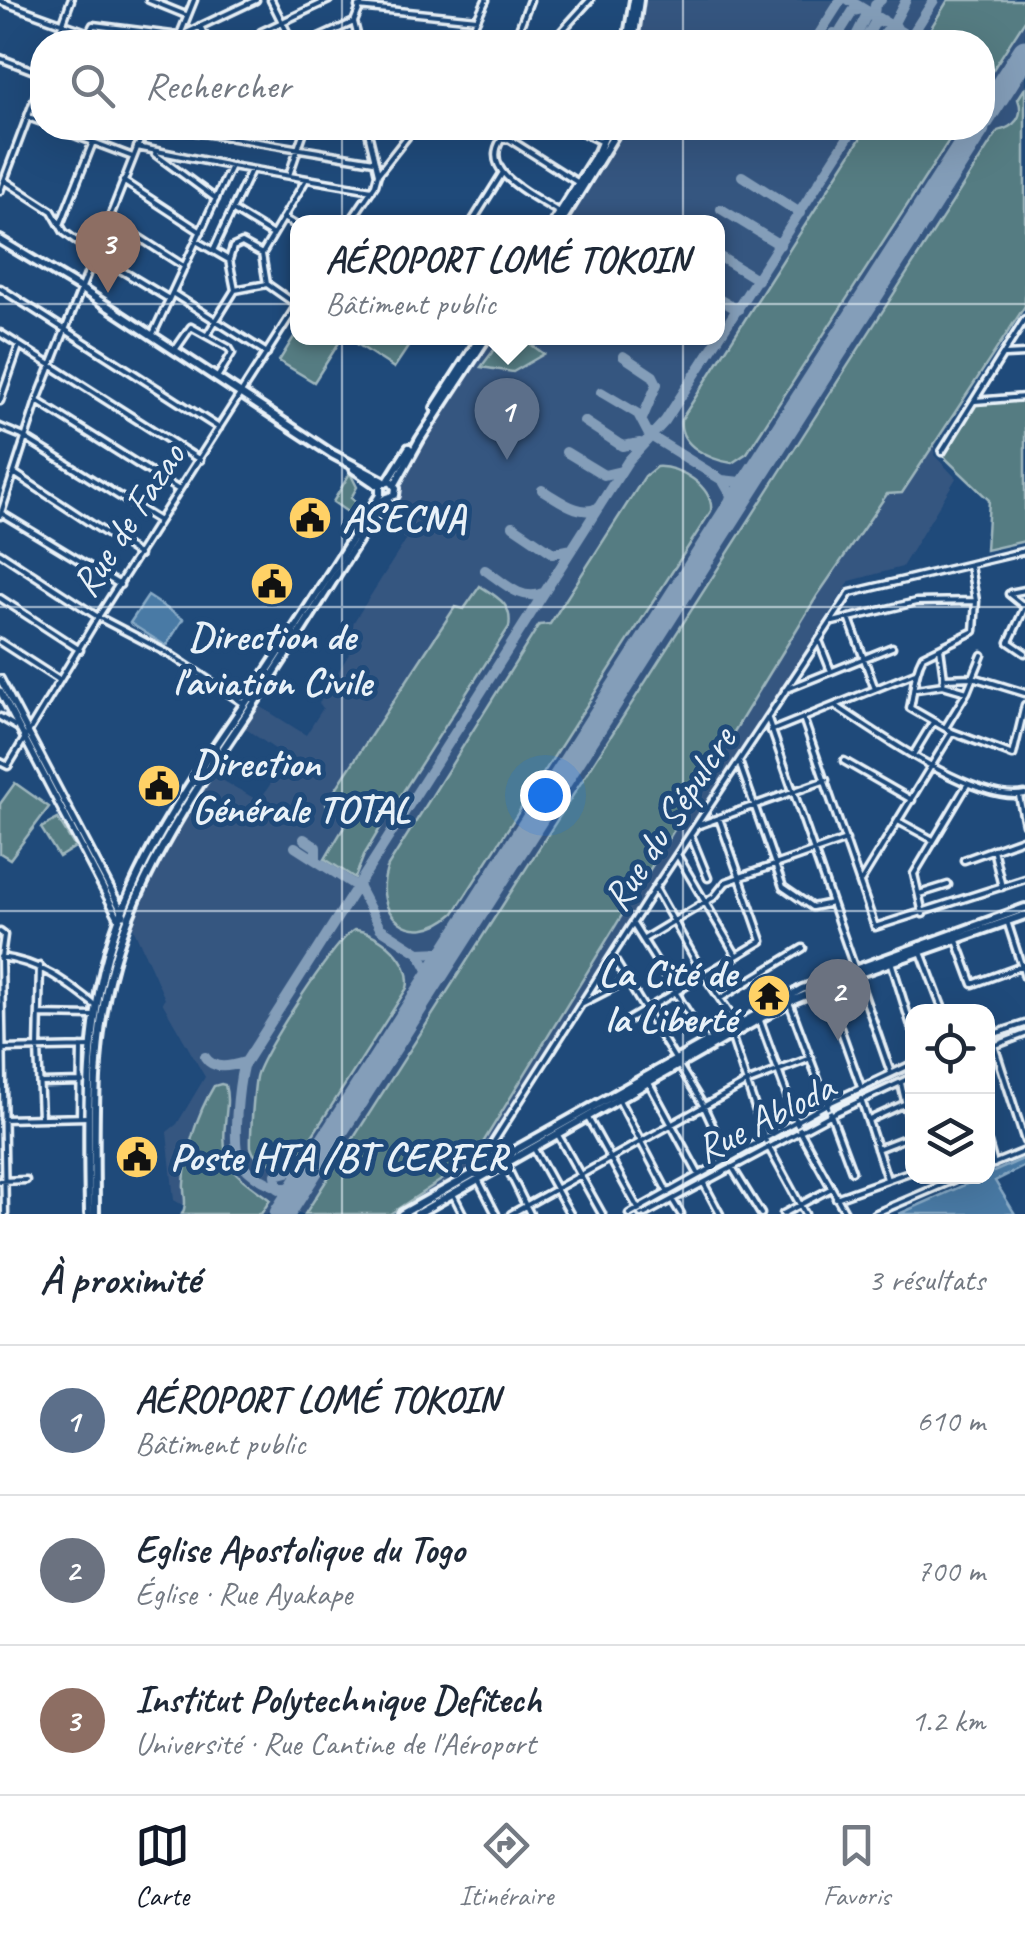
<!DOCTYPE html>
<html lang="fr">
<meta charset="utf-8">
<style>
:root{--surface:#fff;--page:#f2f2f3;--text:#1f2937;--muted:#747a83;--line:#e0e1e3;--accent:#111827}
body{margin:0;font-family:Caveat,sans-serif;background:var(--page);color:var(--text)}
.controls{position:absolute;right:30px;bottom:30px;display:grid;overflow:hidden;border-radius:20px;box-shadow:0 10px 40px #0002}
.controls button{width:90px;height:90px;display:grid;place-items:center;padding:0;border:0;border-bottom:2px solid var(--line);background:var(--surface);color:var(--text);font:50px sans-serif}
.you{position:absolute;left:545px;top:795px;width:35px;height:35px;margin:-25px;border:8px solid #fff;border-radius:50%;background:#1a73e8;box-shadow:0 0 0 15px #1a73e833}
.badge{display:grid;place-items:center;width:65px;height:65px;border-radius:50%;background:var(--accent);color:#fff;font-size:32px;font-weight:700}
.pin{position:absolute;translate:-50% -82px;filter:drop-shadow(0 2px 5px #0008)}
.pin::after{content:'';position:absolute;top:52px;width:35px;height:30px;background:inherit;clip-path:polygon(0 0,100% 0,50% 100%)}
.popup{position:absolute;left:290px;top:215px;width:435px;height:130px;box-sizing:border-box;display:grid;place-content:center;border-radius:20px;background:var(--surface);filter:drop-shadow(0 2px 8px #0005);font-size:32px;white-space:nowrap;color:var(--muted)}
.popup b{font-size:38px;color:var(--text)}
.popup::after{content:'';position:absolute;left:50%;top:100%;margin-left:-20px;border:20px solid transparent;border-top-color:var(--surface)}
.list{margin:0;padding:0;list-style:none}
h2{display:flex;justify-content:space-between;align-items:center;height:130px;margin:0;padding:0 40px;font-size:42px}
h2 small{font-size:32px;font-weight:400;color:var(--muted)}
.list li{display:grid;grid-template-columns:65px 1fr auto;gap:30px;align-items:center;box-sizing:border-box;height:150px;padding:0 40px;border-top:2px solid var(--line)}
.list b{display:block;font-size:38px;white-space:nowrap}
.list p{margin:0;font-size:32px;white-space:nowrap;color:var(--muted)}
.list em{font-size:32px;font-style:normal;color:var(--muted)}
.icon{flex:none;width:55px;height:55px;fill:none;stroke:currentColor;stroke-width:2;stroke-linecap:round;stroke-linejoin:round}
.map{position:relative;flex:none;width:1025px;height:1214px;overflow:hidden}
.search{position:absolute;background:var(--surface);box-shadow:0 10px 40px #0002;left:30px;right:30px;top:30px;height:110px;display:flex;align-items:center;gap:25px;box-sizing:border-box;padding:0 35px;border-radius:40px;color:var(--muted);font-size:38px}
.sheet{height:580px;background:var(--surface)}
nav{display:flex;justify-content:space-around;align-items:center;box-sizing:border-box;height:140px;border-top:2px solid var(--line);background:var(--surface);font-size:28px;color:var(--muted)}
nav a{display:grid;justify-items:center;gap:5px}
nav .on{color:var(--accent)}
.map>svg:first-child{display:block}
</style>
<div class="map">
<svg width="1025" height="1214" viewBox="0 0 1025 1214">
<rect width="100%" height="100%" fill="#1f4a7a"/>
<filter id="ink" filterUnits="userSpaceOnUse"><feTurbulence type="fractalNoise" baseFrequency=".01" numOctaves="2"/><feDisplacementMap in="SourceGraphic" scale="20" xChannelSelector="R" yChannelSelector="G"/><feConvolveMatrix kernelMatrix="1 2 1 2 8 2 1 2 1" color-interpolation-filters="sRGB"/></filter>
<g filter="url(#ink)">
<path fill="#365680" d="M643,0H1025V307L936,445L934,455L956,478L902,567L850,581L476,1166L390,1214H182L186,1207L174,1200L167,1132L177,1124L205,1077L162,1002L165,999L132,925L175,834L213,775L259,801L288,758L243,727L258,705L306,735L323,708L319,703L354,646L339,635L343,630L348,631L406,540L376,518L400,492L421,443L489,338H717V222H565L626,128H982V42H636Z"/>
<path fill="#547b82" stroke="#9eb6bd" stroke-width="2.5" d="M948,0H1025V20L992,71L983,74L982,42H929V31Z
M1025,88V306L902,493L887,494L817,596L473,1159L390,1214H305L998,131C1014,127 1025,117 1018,99Z
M867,128H957L747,453L732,463C710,460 678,445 681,420Z
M297,332V338H342L314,382L279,361Z
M348,338H414L394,368Z
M503,338H522L544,354L513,372L481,367Z
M1025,400V541L986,550L989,500L941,454L974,403Z
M656,467C679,465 714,487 711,511L454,913C413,950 370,915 388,866L539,625L550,624L645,476Z
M350,473L357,487L351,498L358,504L363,503L359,520L333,502Z
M480,586C497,597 513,604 509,627L388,815L364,855L355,878L325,859L350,817L326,804L455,607L464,609Z
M15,783L49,807L10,859L0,853V804Z
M58,819L75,847L59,857L41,828Z
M354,930C379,931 414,962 407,988L300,1155L266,1163C259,1159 253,1156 251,1147C250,1137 254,1088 256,1077C261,1054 335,940 354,930Z
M221,1084L225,1085C229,1099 226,1111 225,1124C220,1169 238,1176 270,1200L261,1214H182C188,1203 183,1195 184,1184C186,1150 197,1114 214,1086Z"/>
<path fill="#487aa5" stroke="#88aac6" stroke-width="2.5" d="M148,596L183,619L166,646L130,623Z
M1025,1158V1166L995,1181L1015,1214H899Z"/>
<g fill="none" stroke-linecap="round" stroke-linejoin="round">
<path stroke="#849eb9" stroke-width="10" d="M849,0L918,42
M842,39L841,30L853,11L862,9
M908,41L934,0
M814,42L841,0
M825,42L834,33
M853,42L866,16L874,15L875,5L881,0
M864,42L874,24L883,20
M878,42L887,30H898L894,23L906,0
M990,107L992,96L986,85L1000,86L1006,82
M742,176L800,213
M721,209L780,245
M717,255L758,280
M717,298L738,310
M623,356L653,376L657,384L642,419
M601,392L638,414L649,435L722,480L740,482L757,471
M584,421L622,446L640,443
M566,452L604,475L621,471
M723,481L731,495L727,517
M542,490C560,500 580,518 599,507
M513,526L553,553L572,549
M485,570C503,582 521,602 543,593
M304,839L316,847V860
M295,847L359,888L380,928L419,953
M423,994L429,972L419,953L442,952L460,935
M205,1057C214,1071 231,1066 245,1062
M306,1177C294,1187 285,1192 270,1184C259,1179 246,1171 240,1160C231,1145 239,1083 243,1066L628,461L665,421L854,128
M293,1196L278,1188L276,1175L307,1167L317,1160"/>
<path stroke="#849eb9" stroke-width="25" d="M982,119L1025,52
M282,1214L977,128"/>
<g stroke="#e8f1f8" stroke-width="11">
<path id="minor" d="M149,0L186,15
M271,0L292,42
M0,1L89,33L93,42
M358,7L477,19
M200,26L208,42
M261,32L329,0
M89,33L93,25L180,36L256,0
M56,42L71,0
M177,42L194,0
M310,42L354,22
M359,42L354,22L363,0
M466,42L486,0
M514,42L530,0
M552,42L590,0
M0,58L42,74
M28,117L42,122
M56,128L133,157
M172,128L374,161
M367,128L378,174
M573,128L600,141
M137,147L231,166L372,190
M155,154L216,199
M289,175L305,128
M4,180L52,211L64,232L94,254L169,299
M123,181L201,232
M0,191L42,79
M232,210L273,235
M560,213C537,197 479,174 501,140L509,139L577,182
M109,218L185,267
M283,218L297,226
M350,222L375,185L378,174L414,128
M472,222L502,174
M60,225L93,142
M198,242L229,260
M213,251L251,170
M267,284L262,254L305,181
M0,288L219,428
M235,290L267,284L297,305
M172,293L267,353
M0,333L200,460
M153,334L231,166
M207,335L235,290L229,260L233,247L242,243L262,254
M175,350L191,327L229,348L232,353L218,376
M1005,355L1025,354
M0,401L19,346
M37,401L179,490
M975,401L1025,397
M0,427L22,436L159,521
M942,452L1025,319
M14,473L139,555
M1,513L120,585
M0,516L37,401L145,128
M0,553L98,617L171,655L243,703
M970,566L976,601L974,631L923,656C914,672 914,691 910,708L952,732L1013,755L1025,705
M1010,593L1025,590
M1009,594L1025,607
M0,598L80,650
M1025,607L1009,642L1025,653
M849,618L875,689
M833,622L916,602L976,601
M0,642L59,680
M820,643L831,671
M940,648L944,678
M943,685L967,692
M916,689L943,685L944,678L973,677L1025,693
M785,690L892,647
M836,706C877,733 976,804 1025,794
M0,717L17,727
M803,718L875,927L1025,879
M768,719L891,1073
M945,728L967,692L982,655
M771,731L915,673
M913,755L933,722
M844,761L912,800
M0,762L8,766L98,617L297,305
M739,762L783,887L812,907L832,903
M1019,796L1025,824
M898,821L933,840
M699,825L826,780
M691,836L708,878
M993,849L1002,887
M678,856L736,955
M964,860L1025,838
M861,881L952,732
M655,888L704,975L738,1025
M919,894L948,885
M923,914L914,874L967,785
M1007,921L1025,977
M633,924L707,1043
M0,932L4,935L1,957L5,1214
M956,938L973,984L1025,965
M644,939L714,897L726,882L846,840
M921,952L944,1012
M0,957C40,962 65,981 96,1006
M614,959L703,1105L728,1159
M891,961L912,1029
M40,966L38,1049L41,1117
M825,986L861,1087
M721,998L803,948
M789,1002L852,1171
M583,1003L626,981
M39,1015L94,1016
M759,1018L800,1131L846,1214
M615,1028L762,941L719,818
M731,1035L767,1144L805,1214
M988,1036L1025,1024
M994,1045L1025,1141
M988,1048L1025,1034
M2,1049L92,1047
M41,1083L82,1082
M649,1083L699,1175
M861,1099L887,1179
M619,1100L668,1193
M80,1117L81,1047
M588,1118L641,1214
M3,1119L88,1117
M869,1120L906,1103
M558,1135L602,1214
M988,1143L994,1164
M533,1147L570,1214
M877,1149L908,1137L912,1132L901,1083
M506,1165L530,1214
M988,1166L1025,1151
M732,1167L761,1214
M481,1170L491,1146L655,888L850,593L1025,551
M478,1179L496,1214
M0,1181L26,1180
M704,1184L720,1214
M454,1196L463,1214
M836,1198L912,1171
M673,1201L681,1214
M511,1214L746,1083L811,1058
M629,1214L827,1104L912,1064
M645,1214L832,1114L912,1077
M783,1214L830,1189
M874,1214L963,1176"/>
</g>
<g stroke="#e8f1f8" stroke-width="12">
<path id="tertiary" d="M0,679L124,915
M0,691L119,919"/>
</g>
<g stroke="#e8f1f8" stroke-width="14">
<path id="secondary" d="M627,42L634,0
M633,42L639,0
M554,222L598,152L608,128
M561,222L619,128
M0,240L83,290L332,454L383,481
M435,408L480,338
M354,469L379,486
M389,480L409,448
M395,484L420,439L486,338
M89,1214C88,1125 84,1037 109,950C137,854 201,768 257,686C299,623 339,559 380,495V484L391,481L396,488L395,495L386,498L371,521C333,579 298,637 260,694C200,784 134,874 109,980C91,1057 95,1135 95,1214
M402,1214L802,989L1025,908
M417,1214L789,1002L857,974L1025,915"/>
</g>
<use href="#minor" stroke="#1f4a7a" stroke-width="4"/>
<use href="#tertiary" stroke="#1f4a7a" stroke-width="5"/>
<use href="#secondary" stroke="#1f4a7a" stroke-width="6"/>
<path stroke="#e8f1f8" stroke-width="2.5" d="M988,1040L1025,1028
M637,1214L838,1105L912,1069"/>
</g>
</g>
<path fill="none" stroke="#e8f1f8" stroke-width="2.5" stroke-opacity="0.55" d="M342,0V42M683,0V42M342,128V1214M683,128V1214M0,304H1025M0,607H1025M0,911H1025"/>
<defs>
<g id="civic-disc" transform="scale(2.25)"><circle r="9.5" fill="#ffd166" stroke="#1f4a7a"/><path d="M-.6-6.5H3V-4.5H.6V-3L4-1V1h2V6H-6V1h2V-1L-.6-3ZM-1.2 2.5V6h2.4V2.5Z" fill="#111"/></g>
<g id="temple-disc" transform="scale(2.25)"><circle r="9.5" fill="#ffd166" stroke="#1f4a7a"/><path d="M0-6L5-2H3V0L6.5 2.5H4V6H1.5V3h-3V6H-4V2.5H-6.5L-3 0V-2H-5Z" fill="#111"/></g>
</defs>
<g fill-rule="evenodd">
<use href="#civic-disc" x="310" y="518"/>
<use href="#civic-disc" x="272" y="584"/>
<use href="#civic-disc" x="159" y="786"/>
<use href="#temple-disc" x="769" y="996"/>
<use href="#civic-disc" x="137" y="1157"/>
</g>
<g text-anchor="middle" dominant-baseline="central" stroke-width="10" stroke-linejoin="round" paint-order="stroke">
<g font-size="40" font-weight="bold" fill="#e8f1f8" stroke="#1f4a7a" text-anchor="start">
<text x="342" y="518">ASECNA</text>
<text x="272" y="636" text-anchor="middle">Direction de<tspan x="272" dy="46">l'aviation Civile</tspan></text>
<text x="192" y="763">Direction<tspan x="192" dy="46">Générale TOTAL</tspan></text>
<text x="736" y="973" text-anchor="end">La Cité de<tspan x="736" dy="46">la Liberté</tspan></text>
<text x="170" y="1157">Poste HTA /BT CERFER</text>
</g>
<g font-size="40" fill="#e8f1f8" stroke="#1f4a7a">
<text transform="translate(128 520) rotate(-57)">Rue de Fazao</text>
<text transform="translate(669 819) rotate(-57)">Rue du Sépulcre</text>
<text transform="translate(765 1118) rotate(-27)">Rue Abloda</text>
</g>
</g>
</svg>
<div class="controls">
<button><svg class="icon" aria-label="locate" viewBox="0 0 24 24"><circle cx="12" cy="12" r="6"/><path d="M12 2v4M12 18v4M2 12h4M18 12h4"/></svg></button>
<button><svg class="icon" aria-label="layers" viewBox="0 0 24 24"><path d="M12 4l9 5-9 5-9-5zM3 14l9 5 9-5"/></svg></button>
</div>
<div class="you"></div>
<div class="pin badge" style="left:507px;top:460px;background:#5c6f8a">1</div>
<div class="popup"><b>AÉROPORT LOMÉ TOKOIN</b>Bâtiment public</div>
<div class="pin badge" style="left:838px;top:1041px;background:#6b7280">2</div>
<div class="pin badge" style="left:108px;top:293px;background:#8d6e63">3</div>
<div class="search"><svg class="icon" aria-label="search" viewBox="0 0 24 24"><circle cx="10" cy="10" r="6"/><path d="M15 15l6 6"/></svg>Rechercher</div>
</div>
<section class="sheet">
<h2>À proximité<small>3 résultats</small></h2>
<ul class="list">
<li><span class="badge" style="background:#5c6f8a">1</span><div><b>AÉROPORT LOMÉ TOKOIN</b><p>Bâtiment public</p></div><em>610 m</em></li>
<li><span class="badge" style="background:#6b7280">2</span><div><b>Eglise Apostolique du Togo</b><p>Église · Rue Ayakape</p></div><em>700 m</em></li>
<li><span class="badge" style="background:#8d6e63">3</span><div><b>Institut Polytechnique Defitech</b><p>Université · Rue Cantine de l'Aéroport</p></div><em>1.2 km</em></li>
</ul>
</section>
<nav>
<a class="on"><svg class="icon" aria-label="map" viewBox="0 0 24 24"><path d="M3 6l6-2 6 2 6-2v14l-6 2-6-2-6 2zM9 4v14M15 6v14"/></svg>Carte</a>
<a><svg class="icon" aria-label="directions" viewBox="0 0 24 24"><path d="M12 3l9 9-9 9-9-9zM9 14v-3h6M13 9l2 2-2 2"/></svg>Itinéraire</a>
<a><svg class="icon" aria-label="saved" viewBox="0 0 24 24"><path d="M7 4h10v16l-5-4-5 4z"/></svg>Favoris</a>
</nav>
